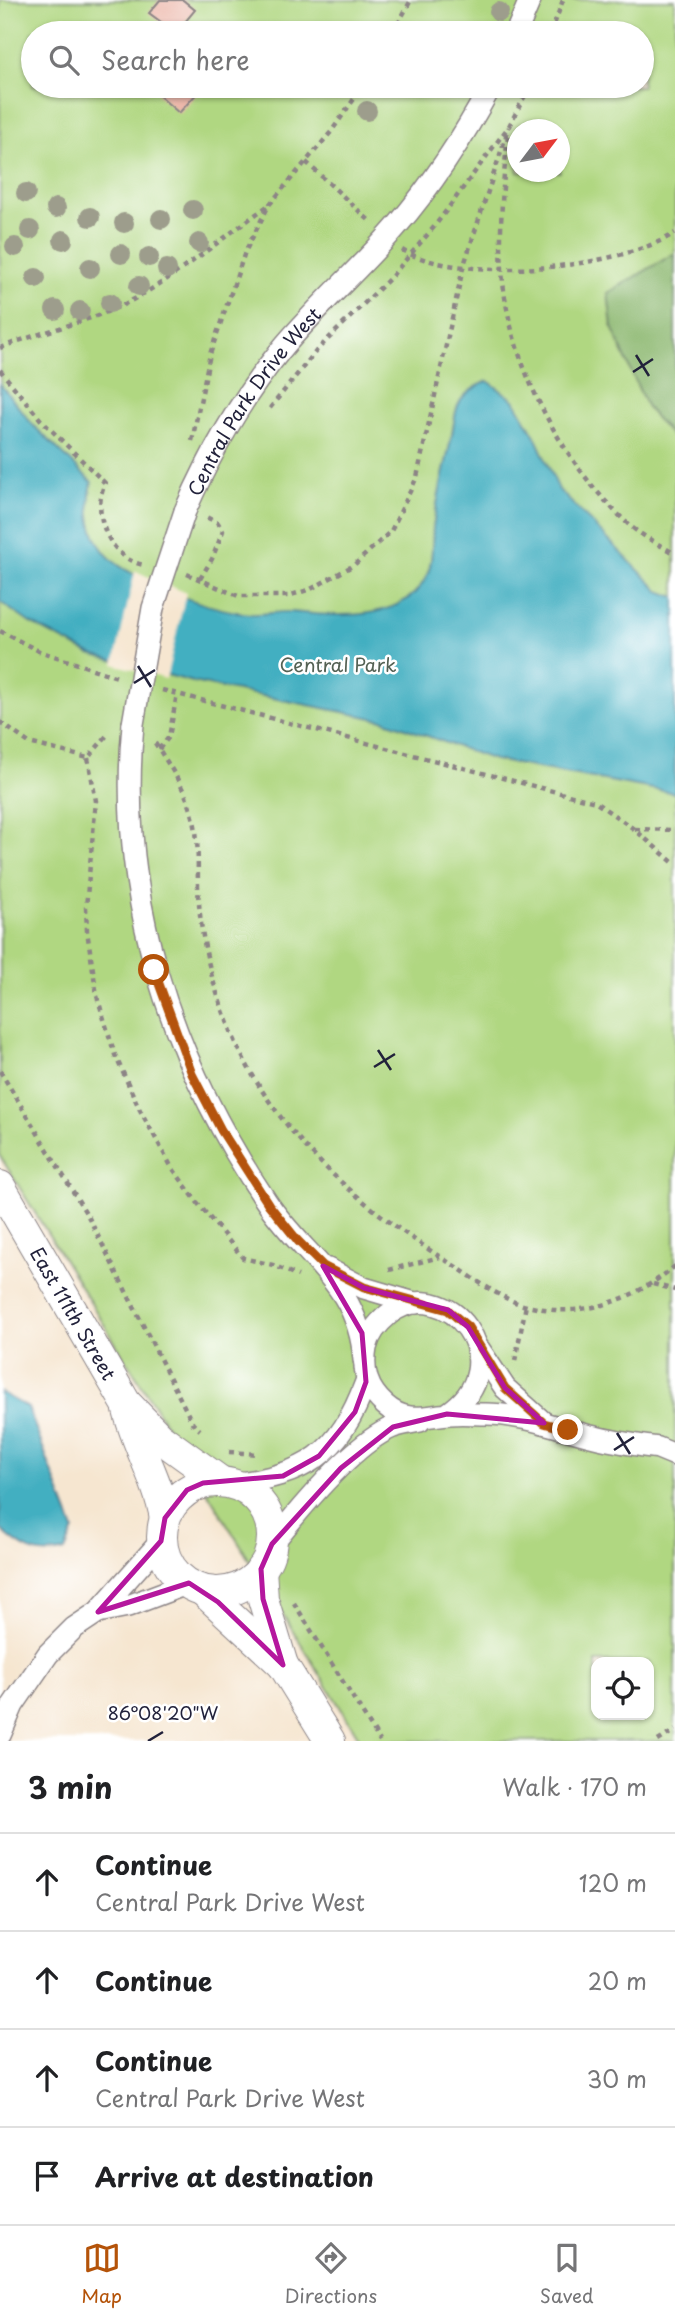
<!DOCTYPE html>
<meta charset="utf-8">
<style>
:root{--surface:#fff;--page:#f6f6f6;--text:#202124;--muted:#757577;--line:#e0e0e0;--accent:#b45309}
body{margin:0;font-family:"Playpen Sans",sans-serif;background:var(--page);color:var(--text)}
.controls{position:absolute;right:21px;bottom:21px;display:grid;overflow:hidden;border-radius:14px;box-shadow:0 2px 5px #0004}
.controls button{width:63px;height:63px;display:grid;place-items:center;padding:0;border:0;border-bottom:2px solid var(--line);background:var(--surface);color:var(--text);font:35px sans-serif}
.compass{position:absolute;left:507px;top:119px;width:63px;height:63px;border-radius:50%;background:var(--surface);box-shadow:0 2px 5px #0004;rotate:58deg}
.stop{position:absolute;width:21px;height:21px;margin:-16px;border:5px solid #b45309;border-radius:50%;background:#fff}
.stop.end{background:#b45309;border-color:#fff;box-shadow:0 2px 7px #0008}
.list{margin:0;padding:0;list-style:none}
h2{display:flex;justify-content:space-between;align-items:center;height:91px;margin:0;padding:0 28px;font-size:30px}
h2 small{font-size:23px;font-weight:400;color:var(--muted)}
.list li{display:grid;grid-template-columns:46px 1fr auto;gap:21px;align-items:center;box-sizing:border-box;height:98px;padding:0 28px;border-top:2px solid var(--line)}
.list b{display:block;font-size:26px;white-space:nowrap}
.list p{margin:0;font-size:23px;white-space:nowrap;color:var(--muted)}
.list em{font-size:23px;font-style:normal;color:var(--muted)}
.icon{flex:none;width:38px;height:38px;fill:none;stroke:currentColor;stroke-width:2;stroke-linecap:round;stroke-linejoin:round}
.map{position:relative;flex:none;width:675px;height:1741px;overflow:hidden}
.search{position:absolute;background:var(--surface);box-shadow:0 2px 5px #0004;left:21px;right:21px;top:21px;height:77px;display:flex;align-items:center;gap:18px;box-sizing:border-box;padding:0 24px;border-radius:38px;color:var(--muted);font-size:26px}
.sheet{height:483px;background:var(--surface)}
nav{display:flex;justify-content:space-around;align-items:center;box-sizing:border-box;height:98px;border-top:2px solid var(--line);background:var(--surface);font-size:19px;color:var(--muted)}
nav a{display:grid;justify-items:center;gap:4px}
nav .on{color:var(--accent)}
.map>svg:first-child{display:block}
</style>
<div class="map">
<svg width="675" height="1741" viewBox="0 0 675 1741">
<rect width="100%" height="100%" fill="#fff"/>
<filter id="ink" filterUnits="userSpaceOnUse"><feTurbulence type="fractalNoise" baseFrequency=".0143" numOctaves="2"/><feDisplacementMap in="SourceGraphic" scale="14" xChannelSelector="R" yChannelSelector="G"/><feConvolveMatrix kernelMatrix="1 2 1 2 8 2 1 2 1" color-interpolation-filters="sRGB"/></filter>
<filter id="wash" filterUnits="userSpaceOnUse"><feTurbulence type="fractalNoise" baseFrequency=".00686" numOctaves="4" result="noise"/><feDisplacementMap in="SourceGraphic" scale="28" xChannelSelector="R" yChannelSelector="G"/><feGaussianBlur stdDeviation="1.57" result="paint"/><feColorMatrix in="noise" values="0 0 0 0 0 0 0 0 0 0 0 0 0 0 0 0 0 1.4 0 .05"/><feComposite in="paint" operator="in"/></filter>
<g filter="url(#wash)">
<rect width="100%" height="100%" fill="#f6e6d0"/>
<path fill="#b0d781" stroke="#697c5e" stroke-width="2" fill-rule="evenodd" d="M0,0H675V1741H361L0,1156ZM33,33H642V86H33ZM518,130H560V172H518ZM596,1662H649V1715H596Z"/>
<path fill="#8cb86f" stroke="#576d55" stroke-width="2" d="M675,253V440L647,408L612,327L608,293Z"/>
<path fill="#43afc1" stroke="#32687e" stroke-width="2" d="M488,381L514,400L535,436L559,490L659,591L675,597V793L494,760L383,720L193,682L90,654L30,623L0,602V384L33,425L92,482C84,519 94,554 130,572C166,592 208,609 250,614C264,615 278,611 292,612C337,617 411,623 429,570C433,557 432,541 433,527C437,499 444,472 450,444C458,410 450,398 488,381Z
M0,1392L28,1408L74,1530L65,1551C37,1559 21,1548 0,1529Z"/>
<path fill="#f6e6d0" d="M135,571L186,593L166,679L114,664Z"/>
<g id="blocks">
<path fill="#ebb3a5" d="M160,0H183L195,10L176,33L149,13Z
M164,86H195L200,90L179,113L157,94Z"/>
</g>
</g>
<g filter="url(#ink)">
<use href="#blocks" fill-opacity="0" stroke="#8c8486" stroke-width="2"/>
<g fill="none" stroke-linecap="round" stroke-linejoin="round">
<g stroke="#8c8486" stroke-width="24">
<g id="street">
<path d="M516,33L530,0"/>
<path id="s1" d="M185,511C210,454 241,399 280,351C316,307 359,270 396,227C433,184 464,136 491,86"/>
<path d="M133,724C117,897 170,1058 266,1201C304,1258 359,1284 364,1360"/>
<path d="M328,1269L364,1288L415,1303"/>
<path d="M479,1349L505,1388L544,1423"/>
<path d="M447,1414C523,1364 446,1270 389,1314C378,1323 369,1334 366,1348C362,1371 367,1389 385,1405C406,1424 425,1416 449,1414C461,1413 474,1414 486,1414C523,1414 560,1429 595,1437C615,1442 637,1445 658,1448L675,1455"/>
<path d="M232,1484C306,1475 339,1455 366,1382"/>
<path d="M272,1544C298,1511 354,1443 393,1427C402,1424 411,1423 420,1421"/>
<path d="M98,1612L128,1606L189,1583"/>
<path d="M0,1735L13,1705L48,1654L74,1628L98,1612L163,1539"/>
</g>
</g>
<g stroke="#8c8486" stroke-width="32">
<g id="secondary">
<path id="s2" d="M0,1186L126,1403L159,1437L220,1481"/>
<path d="M128,1410C137,1447 158,1479 165,1518"/>
<circle cx="217" cy="1537" r="55"/>
<path d="M261,1569L263,1599L283,1665L330,1741"/>
<path d="M202,1590L283,1665"/>
</g>
</g>
<path stroke="#8c8486" stroke-width="4.5" stroke-dasharray="5 5" stroke-linecap="butt" d="M393,33L411,0
M551,33L563,0
M508,136C503,180 499,225 502,269C507,360 560,460 626,522C639,535 659,544 675,554
M306,162L372,223
M402,250C461,284 619,269 675,233
M0,348C42,331 86,323 127,303C178,276 222,238 269,205
M0,370L41,420L105,483C91,513 109,559 144,565
M270,408L317,350L391,277L434,227L509,126L530,86
M192,441L210,354L245,252L269,205L331,132L363,86
M187,574L238,596H288L311,589L354,565L391,531L417,477L463,268L509,127
M200,579L212,559L223,531L218,523L206,517
M0,631L39,651L120,678
M162,690L595,802L634,829L675,864
M0,722L29,743L88,758L109,733
M155,743C169,765 185,788 192,813C201,843 196,873 199,903C202,947 214,990 231,1031C273,1135 365,1211 458,1268C479,1282 503,1300 527,1306C582,1319 633,1301 675,1266
M159,749L169,737L177,694
M88,758L96,801L86,907L87,931L97,996L115,1055L140,1110L171,1166L200,1206L243,1258L273,1265L298,1276
M635,829L675,830
M0,1071L89,1218L193,1424L200,1430
M389,1270L440,1257
M653,1284L675,1290
M515,1361L526,1305
M229,1452L258,1454
M294,1603L380,1741
M658,1741L675,1730"/>
<use href="#street" stroke="#fff" stroke-width="21"/>
<use href="#secondary" stroke="#fff" stroke-width="30"/>
<g stroke="#8c8486" stroke-width="24" stroke-linecap="butt">
<path id="street-bridge" d="M133,724L153,608L185,511"/>
</g>
<use href="#street-bridge" stroke="#fff" stroke-width="21"/>
</g>
<g fill="#9d9d8c">
<circle cx="499" cy="12" r="10"/>
<circle cx="367" cy="111" r="10"/>
<circle cx="26" cy="193" r="10"/>
<circle cx="56" cy="208" r="10"/>
<circle cx="193" cy="210" r="10"/>
<circle cx="90" cy="217" r="10"/>
<circle cx="161" cy="219" r="10"/>
<circle cx="124" cy="223" r="10"/>
<circle cx="30" cy="230" r="10"/>
<circle cx="63" cy="240" r="10"/>
<circle cx="199" cy="243" r="10"/>
<circle cx="15" cy="247" r="10"/>
<circle cx="121" cy="254" r="10"/>
<circle cx="149" cy="257" r="10"/>
<circle cx="90" cy="268" r="10"/>
<circle cx="167" cy="269" r="10"/>
<circle cx="36" cy="278" r="10"/>
<circle cx="139" cy="286" r="10"/>
<circle cx="110" cy="303" r="10"/>
<circle cx="55" cy="310" r="10"/>
<circle cx="80" cy="311" r="10"/>
</g>
</g>
<g fill="none" stroke-linecap="round" stroke-linejoin="round" filter="url(#ink)">
<path stroke="#b45309" stroke-width="9" d="M154,970L192,1074L221,1130L269,1205L298,1241L323,1266L364,1287L448,1310L468,1327L505,1388L544,1423L568,1430"/>
</g>
<path fill="none" stroke="#b5179e" stroke-width="5" stroke-linejoin="round" d="M323,1266L364,1288L448,1310L468,1327L505,1388L544,1423L447,1414L393,1427L341,1468L272,1544L261,1569L263,1599L283,1665L218,1602L189,1583L98,1612L161,1541L165,1518L187,1490L203,1483L283,1476L319,1456L355,1412L366,1382L362,1333Z"/>
<path fill="none" stroke="#22223b" stroke-width="2.5" d="M636,355L649,376M633,372L653,359M138,666L151,687M134,683L155,670M378,1050L391,1070M374,1067L395,1054M617,1433L630,1454M614,1450L634,1437M148,1741L163,1732"/>
<g text-anchor="middle" dominant-baseline="central" stroke-width="5" stroke-linejoin="round" paint-order="stroke">
<g font-size="19" fill="#22223b" stroke="#fff">
<text stroke="none"><textPath href="#s1" startOffset="130">Central Park Drive West</textPath></text>
<text stroke="none"><textPath href="#s2" startOffset="147">East 111th Street</textPath></text>
</g>
<g font-size="19" fill="#546154" stroke="#fff">
<text x="338" y="664">Central Park</text>
</g>
</g>
<g font-size="18" text-anchor="middle" fill="#22223b" stroke="#fff" stroke-width="5" stroke-linejoin="round" paint-order="stroke">
<text x="163" y="1720">86°08'20"W</text>
</g>
</svg>
<div class="controls">
<button><svg class="icon" aria-label="locate" viewBox="0 0 24 24"><circle cx="12" cy="12" r="6"/><path d="M12 2v4M12 18v4M2 12h4M18 12h4"/></svg></button>
</div>
<svg class="compass" viewBox="-18 -18 36 36"><path d="M0-13l5 13h-10z" fill="#e53935"/><path d="M0 13l5-13h-10z" fill="#757577"/></svg>
<div class="stop" style="left:154px;top:970px"></div>
<div class="stop end" style="left:568px;top:1430px"></div>
<div class="search"><svg class="icon" aria-label="search" viewBox="0 0 24 24"><circle cx="10" cy="10" r="6"/><path d="M15 15l6 6"/></svg>Search here</div>
</div>
<section class="sheet">
<h2>3 min<small>Walk · 170 m</small></h2>
<ul class="list">
<li><svg class="icon" aria-label="ahead" viewBox="0 0 24 24"><path d="M12 20V5M6 11l6-6 6 6"/></svg><div><b>Continue</b><p>Central Park Drive West</p></div><em>120 m</em></li>
<li><svg class="icon" aria-label="ahead" viewBox="0 0 24 24"><path d="M12 20V5M6 11l6-6 6 6"/></svg><div><b>Continue</b></div><em>20 m</em></li>
<li><svg class="icon" aria-label="ahead" viewBox="0 0 24 24"><path d="M12 20V5M6 11l6-6 6 6"/></svg><div><b>Continue</b><p>Central Park Drive West</p></div><em>30 m</em></li>
<li><svg class="icon" aria-label="arrive" viewBox="0 0 24 24"><path d="M6 21V4h12l-3 4 3 4H6"/></svg><div><b>Arrive at destination</b></div></li>
</ul>
</section>
<nav>
<a class="on"><svg class="icon" aria-label="map" viewBox="0 0 24 24"><path d="M3 6l6-2 6 2 6-2v14l-6 2-6-2-6 2zM9 4v14M15 6v14"/></svg>Map</a>
<a><svg class="icon" aria-label="directions" viewBox="0 0 24 24"><path d="M12 3l9 9-9 9-9-9zM9 14v-3h6M13 9l2 2-2 2"/></svg>Directions</a>
<a><svg class="icon" aria-label="saved" viewBox="0 0 24 24"><path d="M7 4h10v16l-5-4-5 4z"/></svg>Saved</a>
</nav>
